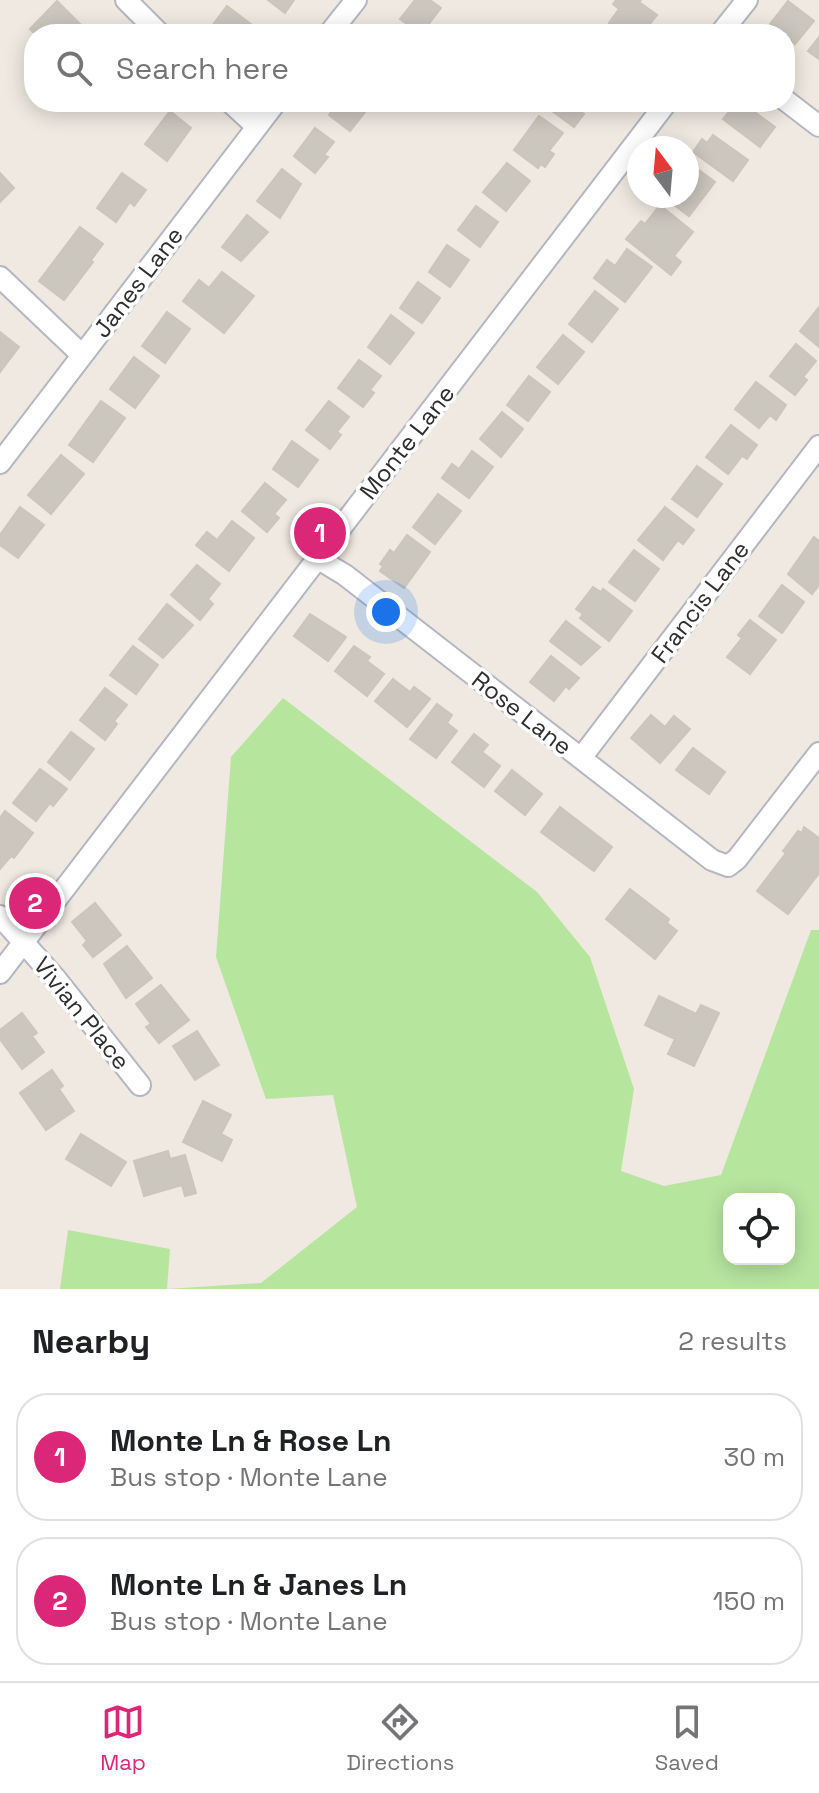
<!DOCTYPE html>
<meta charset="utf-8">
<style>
:root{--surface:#fff;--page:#f2f2f2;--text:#202124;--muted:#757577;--line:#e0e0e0;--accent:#db2777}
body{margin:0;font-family:"Space Grotesk",sans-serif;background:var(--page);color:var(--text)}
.controls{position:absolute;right:24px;bottom:24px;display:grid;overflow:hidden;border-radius:16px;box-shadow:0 4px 20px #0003}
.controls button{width:72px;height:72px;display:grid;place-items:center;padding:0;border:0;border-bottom:2px solid var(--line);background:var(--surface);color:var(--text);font:40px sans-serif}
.compass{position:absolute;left:627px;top:136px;width:72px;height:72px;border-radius:50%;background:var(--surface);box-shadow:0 4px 20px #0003;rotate:344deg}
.you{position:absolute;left:386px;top:612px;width:28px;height:28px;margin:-20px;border:6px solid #fff;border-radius:50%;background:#1a73e8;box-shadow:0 0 0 12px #1a73e833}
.badge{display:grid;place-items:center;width:52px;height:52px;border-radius:50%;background:var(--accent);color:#fff;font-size:26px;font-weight:700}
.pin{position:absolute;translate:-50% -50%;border:4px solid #fff;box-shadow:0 2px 8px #0006}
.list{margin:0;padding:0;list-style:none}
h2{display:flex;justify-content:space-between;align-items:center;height:104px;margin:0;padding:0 32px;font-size:34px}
h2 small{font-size:26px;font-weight:400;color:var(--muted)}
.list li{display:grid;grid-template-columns:52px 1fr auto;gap:24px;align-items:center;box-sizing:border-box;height:128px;margin:0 16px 16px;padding:0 16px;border:2px solid var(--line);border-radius:32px}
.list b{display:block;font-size:30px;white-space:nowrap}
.list p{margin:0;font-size:26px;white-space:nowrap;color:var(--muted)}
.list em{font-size:26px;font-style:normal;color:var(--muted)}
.icon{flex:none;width:44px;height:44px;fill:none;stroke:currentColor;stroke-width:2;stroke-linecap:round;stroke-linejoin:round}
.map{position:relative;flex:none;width:819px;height:1289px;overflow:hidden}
.search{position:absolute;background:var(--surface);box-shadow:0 4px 20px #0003;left:24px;right:24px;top:24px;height:88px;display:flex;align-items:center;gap:20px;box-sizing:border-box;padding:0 28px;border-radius:32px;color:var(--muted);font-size:30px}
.sheet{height:392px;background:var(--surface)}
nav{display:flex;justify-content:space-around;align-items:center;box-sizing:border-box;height:112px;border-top:2px solid var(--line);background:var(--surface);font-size:22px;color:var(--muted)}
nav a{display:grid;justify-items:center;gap:4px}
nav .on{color:var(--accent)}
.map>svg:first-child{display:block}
</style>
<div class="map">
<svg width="819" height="1289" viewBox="0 0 819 1289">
<rect width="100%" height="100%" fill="#efe9e1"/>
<path fill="#b6e59e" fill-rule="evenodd" d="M283,698L537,892L590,957L634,1089L621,1171L664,1186L721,1175L811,930H819V1289H60L68,1230L170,1249L167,1289L261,1283L357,1207L333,1095L266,1099L216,957L231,757ZM729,1199H789V1259H729Z"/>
<path fill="#cbc7bf" stroke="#cbc5ba" stroke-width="2" d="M268,0H294L285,13Z
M415,0H430L441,8L421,34L400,19Z
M616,0H641L639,2L657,15L642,34H625L609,23L619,9L613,4Z
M57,1L83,27L76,34H35L30,29Z
M788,1L814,21L795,44L770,24Z
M227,6L252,25L245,34H206Z
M819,37V59L808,51Z
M338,102H373L350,131L329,115Z
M540,102H587L580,111L584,114L574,127Z
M730,102H741L775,127L760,147L723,119L729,112L725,109Z
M170,111L191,128L167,161L145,144Z
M539,116L563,133L549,151L554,154L545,167L541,164L538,168L514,150Z
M315,128L334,142L324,155L328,157L315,173L294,156Z
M713,135L748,160L733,181L693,152L702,139L707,143Z
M507,163L530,181L506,211L483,192Z
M692,165L715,182L689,216L662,196H687V171Z
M282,169L301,184L280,218L257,201Z
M0,173L14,188L0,202Z
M122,173L146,190L134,206L130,202L116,222L97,208Z
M660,205L693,232L674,256L681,262L671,275L626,239L641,221L645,224Z
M476,206L498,222L480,247L458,230Z
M247,215L268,232L241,261L222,247Z
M80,227L103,244L91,260L93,262L64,300L39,281Z
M447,245L469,260L450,287L429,272Z
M627,249L652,267L625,302L594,278L607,260L615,266Z
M222,272L254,296L224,333L183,301L199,280L209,288Z
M418,282L440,298L422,323L400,308Z
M595,291L618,309L592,342L569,324Z
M819,307V347L800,331Z
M167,312L190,329L165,363L142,346Z
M391,315L414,333L390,364L368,347Z
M0,332L19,347L0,372Z
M563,335L584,352L558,384L537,367Z
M796,344L816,361L803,377L807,380L795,395L770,376Z
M134,357L159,376L135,408L110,389Z
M359,360L381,376L370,390L374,393L363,407L338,388Z
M529,376L550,392L528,421L507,405Z
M756,382L786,405L776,420L770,415L759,428L735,409Z
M101,401L125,418L93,462L69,445Z
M329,401L349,417L337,432L341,435L330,449L306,430Z
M502,412L523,429L501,457L480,439Z
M731,425L757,445L747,459L742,456L728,474L706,457Z
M292,441L318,460L298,487L273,469Z
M472,451L493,467L469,498L442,478L452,464L459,469Z
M61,455L84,474L51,514L28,495Z
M697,466L722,484L697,517L672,499Z
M265,483L286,500L274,514L279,518L267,532L242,511Z
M438,494L461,511L435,544L413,527Z
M20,507L44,525L18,558L0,545V535Z
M665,507L694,530L683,544L678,540L663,560L638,540Z
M232,521L254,538L229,571L196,545L207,532L217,540Z
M407,535L430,552L404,588L380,571L383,566L380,564L390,550L394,553Z
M814,537L819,541V585L812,594L788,574Z
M634,550L659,569L635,601L609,582Z
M197,565L220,584L208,599L213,604L200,620L171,595Z
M782,585L804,602L782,633L759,616Z
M593,587L601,592L603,589L632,611L609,641L580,618L583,614L576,609Z
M167,604L193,625L163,658L139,639Z
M310,614L346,637L328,661L294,636Z
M750,620L776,640L750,674L727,657L742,638L738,635Z
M566,621L600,647L581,665L550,641Z
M133,646L158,665L136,694L110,675Z
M354,646L370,657L367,661L384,674L367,696L335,671Z
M551,656L579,678L569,689L566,686L554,701L530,682Z
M393,679L410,692L414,687L430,699L407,727L375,701Z
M105,688L127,705L114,721L117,724L105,740L80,720Z
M437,704L452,715L447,723L457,731L436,758L410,739Z
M651,715L665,727L674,716L690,729L660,763L631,738Z
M71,732L94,749L70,780L48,762Z
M474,734L488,745L482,752L500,766L484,787L452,762Z
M693,748L725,772L709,794L676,770Z
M40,769L67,789L53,806L50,803L36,821L13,803Z
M512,770L542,794L525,815L495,791Z
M560,807L612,847L594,871L541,832Z
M5,811L33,833L14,858L11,856L0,869V818Z
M804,827L819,838V873L788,914L757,891L786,853L783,851L798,831L802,833Z
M630,889L669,919L667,923L677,931L655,959L606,919Z
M95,903L121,935L93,957L83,945L87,941L72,922Z
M127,946L152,978L126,998L104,964Z
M161,985L189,1020L159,1043L146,1027L151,1024L136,1004Z
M659,996L696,1014L701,1005L719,1013L694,1066L668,1054L675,1039L645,1025Z
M22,1013L37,1033L32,1036L44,1052L22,1069L0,1039V1030Z
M197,1031L219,1065L195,1080L173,1046Z
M52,1070L63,1086L59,1089L74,1111L46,1130L20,1093Z
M203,1101L231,1115L221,1134L232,1140L222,1161L183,1142Z
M81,1134L126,1162L111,1186L66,1159Z
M168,1151L170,1159L185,1155L196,1193L185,1196L182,1185L144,1196L134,1161Z"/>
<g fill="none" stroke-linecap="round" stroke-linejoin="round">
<g stroke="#b4b7c1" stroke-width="24">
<path id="minor" d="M126,0L160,34
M329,34L356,0
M720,34L747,0
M785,100L819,126
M230,102L257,127
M0,277L82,355
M0,463L276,102
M317,558L345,575L712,860L728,866L737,859L819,753
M581,758L819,446
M0,916L56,979L140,1085
M0,973L667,102"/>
</g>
<use href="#minor" stroke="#fff" stroke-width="20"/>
</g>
<g text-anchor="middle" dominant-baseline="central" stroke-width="7" stroke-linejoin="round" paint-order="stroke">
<g font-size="24" fill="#2e2e2e" stroke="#fff">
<text transform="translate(138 282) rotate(-53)">Janes Lane</text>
<text transform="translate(407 442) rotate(-52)">Monte Lane</text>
<text transform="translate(700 602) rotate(-53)">Francis Lane</text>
<text transform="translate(522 713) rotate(38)">Rose Lane</text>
<text transform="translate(82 1013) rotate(51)">Vivian Place</text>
</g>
</g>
</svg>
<div class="controls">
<button><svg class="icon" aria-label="locate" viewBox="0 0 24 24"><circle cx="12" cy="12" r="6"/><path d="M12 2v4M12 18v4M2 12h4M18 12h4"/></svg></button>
</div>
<svg class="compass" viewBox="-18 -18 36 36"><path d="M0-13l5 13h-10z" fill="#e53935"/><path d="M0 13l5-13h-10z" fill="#757577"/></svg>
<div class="you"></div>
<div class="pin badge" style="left:320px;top:533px">1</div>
<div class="pin badge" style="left:35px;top:903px">2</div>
<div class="search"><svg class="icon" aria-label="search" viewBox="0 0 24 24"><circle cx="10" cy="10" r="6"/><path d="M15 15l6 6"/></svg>Search here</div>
</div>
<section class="sheet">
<h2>Nearby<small>2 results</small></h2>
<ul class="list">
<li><span class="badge">1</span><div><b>Monte Ln &amp; Rose Ln</b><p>Bus stop · Monte Lane</p></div><em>30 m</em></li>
<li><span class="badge">2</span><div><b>Monte Ln &amp; Janes Ln</b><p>Bus stop · Monte Lane</p></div><em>150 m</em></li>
</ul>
</section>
<nav>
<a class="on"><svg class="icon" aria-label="map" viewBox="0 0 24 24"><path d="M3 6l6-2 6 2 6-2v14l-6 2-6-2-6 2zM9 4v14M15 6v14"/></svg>Map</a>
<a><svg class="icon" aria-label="directions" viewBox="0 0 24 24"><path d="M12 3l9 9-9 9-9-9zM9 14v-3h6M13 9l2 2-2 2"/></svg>Directions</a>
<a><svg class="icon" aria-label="saved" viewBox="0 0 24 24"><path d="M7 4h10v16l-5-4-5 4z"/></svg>Saved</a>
</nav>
